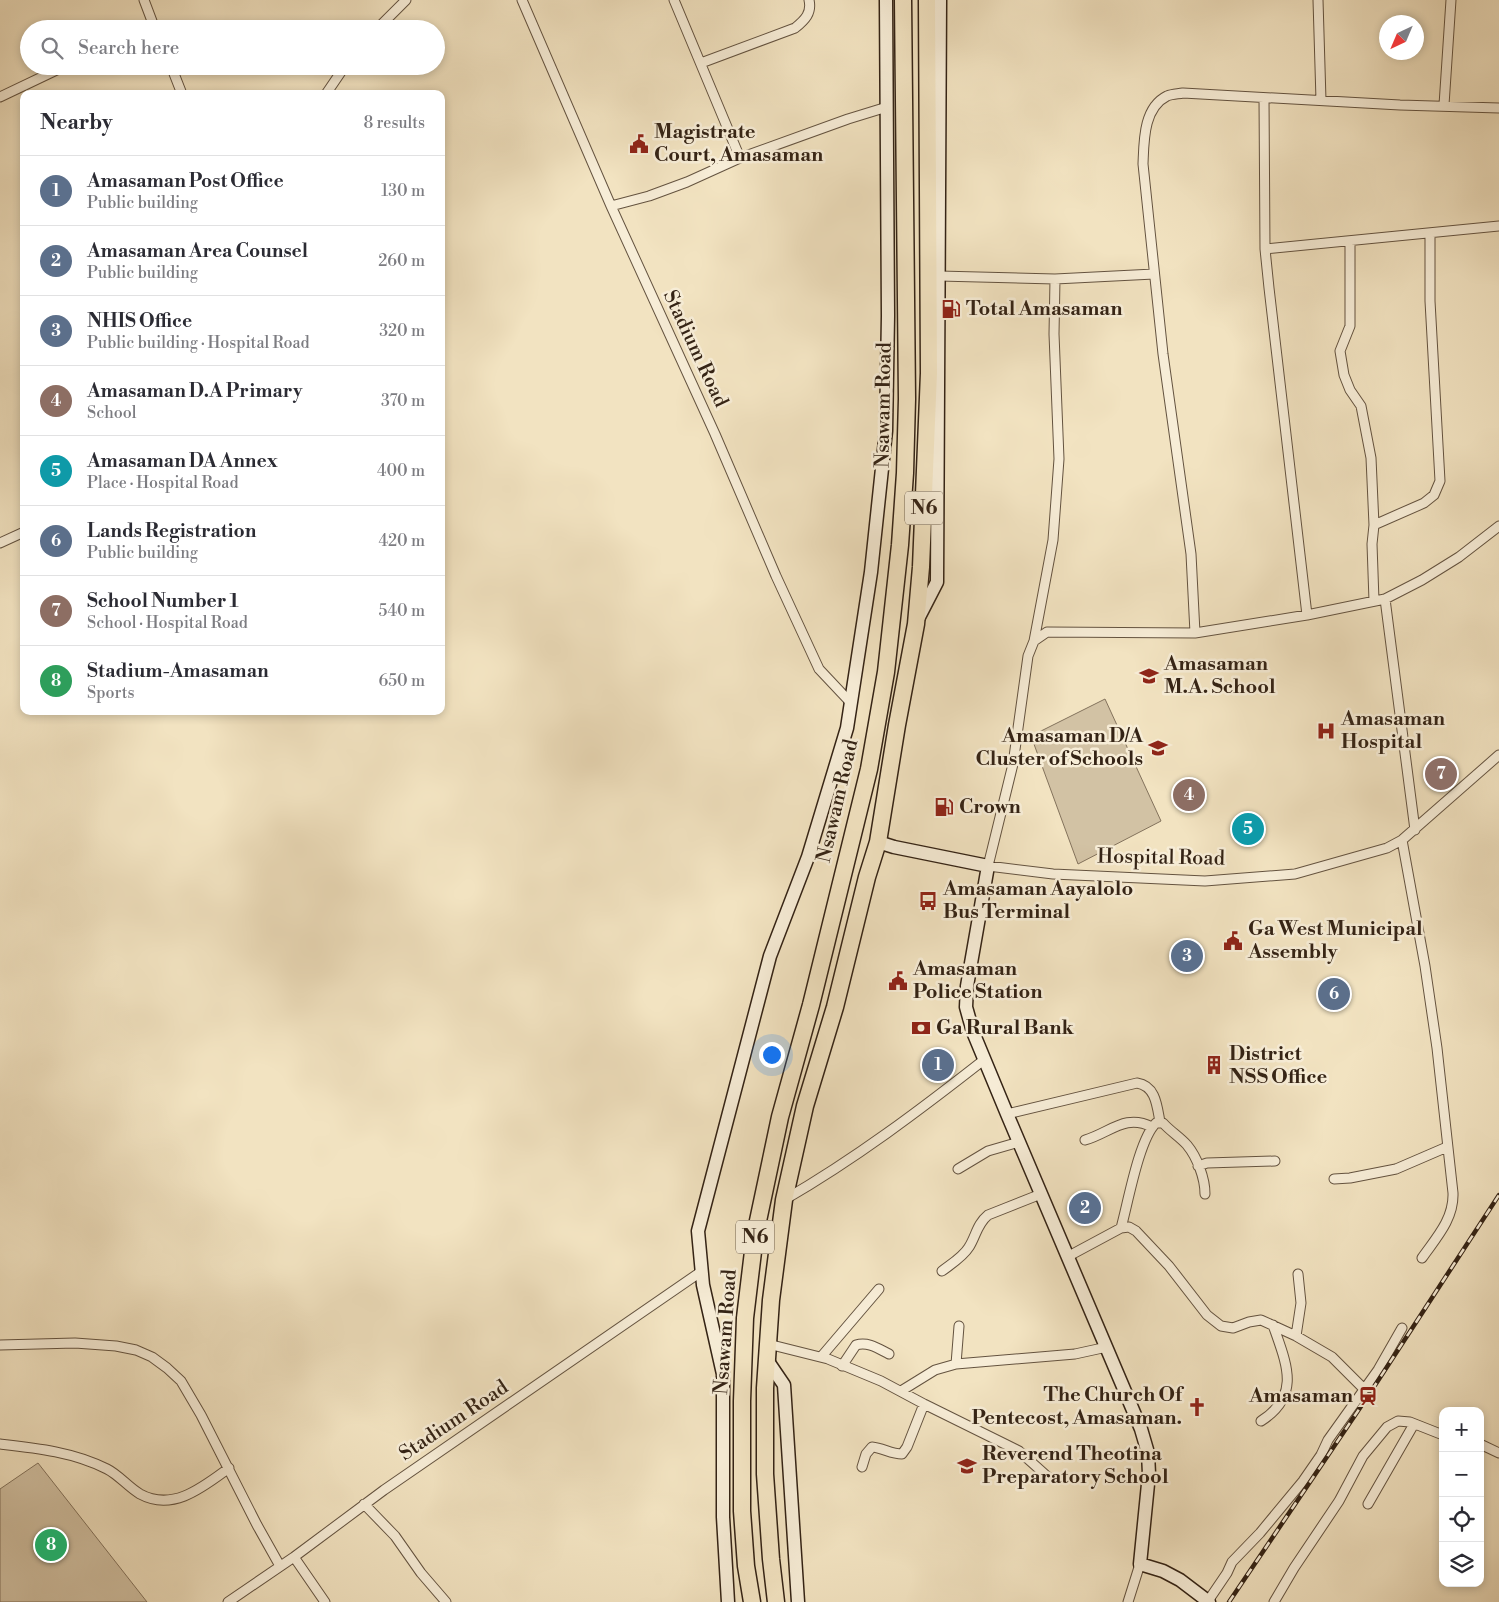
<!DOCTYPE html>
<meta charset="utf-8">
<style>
:root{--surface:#fff;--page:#f7f7f7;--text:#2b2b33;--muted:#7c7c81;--line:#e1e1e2;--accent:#b45309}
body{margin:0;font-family:"Libre Bodoni",serif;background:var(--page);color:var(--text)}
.controls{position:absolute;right:15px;bottom:15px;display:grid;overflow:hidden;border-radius:10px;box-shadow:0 2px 8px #0003}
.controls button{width:45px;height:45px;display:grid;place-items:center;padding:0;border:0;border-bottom:1px solid var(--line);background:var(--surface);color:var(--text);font:25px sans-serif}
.compass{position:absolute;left:1379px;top:15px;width:45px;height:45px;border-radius:50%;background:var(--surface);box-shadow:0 2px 8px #0003;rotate:224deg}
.you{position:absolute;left:771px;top:1054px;width:18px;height:18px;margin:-12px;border:4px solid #fff;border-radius:50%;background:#1a73e8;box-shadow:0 0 0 8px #1a73e833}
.badge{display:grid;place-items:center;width:32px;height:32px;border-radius:50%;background:var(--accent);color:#fff;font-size:16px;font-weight:700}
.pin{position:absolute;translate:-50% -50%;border:2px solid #fff;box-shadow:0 1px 5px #0006}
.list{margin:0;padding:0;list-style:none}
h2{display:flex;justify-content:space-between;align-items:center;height:65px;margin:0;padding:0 20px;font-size:21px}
h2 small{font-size:16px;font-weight:400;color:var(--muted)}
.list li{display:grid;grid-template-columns:32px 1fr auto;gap:15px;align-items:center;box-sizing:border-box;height:70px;padding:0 20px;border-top:1px solid var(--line)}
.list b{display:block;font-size:19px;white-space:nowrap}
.list p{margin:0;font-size:16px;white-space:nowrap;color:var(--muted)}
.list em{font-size:16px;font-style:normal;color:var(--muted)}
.icon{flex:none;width:28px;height:28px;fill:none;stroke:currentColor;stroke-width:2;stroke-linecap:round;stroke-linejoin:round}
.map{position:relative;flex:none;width:1499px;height:1602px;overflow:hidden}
.search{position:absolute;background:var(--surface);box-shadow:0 2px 8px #0003;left:20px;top:20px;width:425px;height:55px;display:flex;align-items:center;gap:12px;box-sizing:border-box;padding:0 18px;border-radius:28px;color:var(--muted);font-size:19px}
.panel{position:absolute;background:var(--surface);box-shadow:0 2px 8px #0003;left:20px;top:90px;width:425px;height:625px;border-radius:10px}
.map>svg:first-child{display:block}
</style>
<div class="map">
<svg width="1499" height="1602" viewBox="0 0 1499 1602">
<rect width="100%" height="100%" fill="#f2e3c1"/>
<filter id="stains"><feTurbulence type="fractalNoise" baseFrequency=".004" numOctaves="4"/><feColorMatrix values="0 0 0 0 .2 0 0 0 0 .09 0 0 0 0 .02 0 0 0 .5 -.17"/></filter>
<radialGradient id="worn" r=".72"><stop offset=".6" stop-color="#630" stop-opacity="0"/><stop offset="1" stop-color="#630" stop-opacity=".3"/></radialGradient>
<path fill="#d2c2a4" stroke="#83725c" d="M1105,699L1161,821L1078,864L1031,736Z
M38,1463L147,1602H0V1489Z"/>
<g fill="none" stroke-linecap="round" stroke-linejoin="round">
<g stroke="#645340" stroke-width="11">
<path id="street" d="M144,0L155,29
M522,0L611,206L715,434L776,576L819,669L851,703
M674,0L740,158
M1318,0L1321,100
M377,29L406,0
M701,63L795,28C805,20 812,13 809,0
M171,66L182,94
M326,94L345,66
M0,97L65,66
M1264,98L1265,249L1269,288L1307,615
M1444,105L1451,0
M611,206L649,196L687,182L740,158L848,119L887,107
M1350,241V326L1340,351L1344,375L1350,390L1361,406L1371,458L1374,525
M1265,249L1499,226
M939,276L1055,279L1154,274
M1055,279L1054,334L1059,459L1053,540L1034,641L1028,656L1013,764L988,866L1053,874L1205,881L1295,874L1387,848L1402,840L1499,755
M0,543L24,532
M1385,599L1415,830
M1374,601L1372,544L1374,525L1424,503L1434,495L1440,481L1430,301V233
M1195,633L1191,554L1163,354L1143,164C1144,142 1143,108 1167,96C1172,94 1178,94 1183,93L1400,105L1499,108
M1034,641L1047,632L1195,633L1307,615L1385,599L1422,580L1459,557L1499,526
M1402,840L1425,966L1437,1048L1453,1193C1454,1219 1436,1238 1422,1258
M1007,1114L1137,1083C1156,1086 1157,1106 1160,1122
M1085,1140C1110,1133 1125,1113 1152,1127
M1198,1166L1207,1163L1275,1161
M958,1169L988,1151L1019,1142
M1334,1179L1350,1178L1396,1169L1447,1147
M784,1200C855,1159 920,1110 985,1059
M1121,1228C1128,1203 1139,1139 1156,1123H1163C1170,1131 1180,1137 1187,1145C1197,1157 1205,1178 1205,1194
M1067,1257L1121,1228L1129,1227L1136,1231L1169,1266L1207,1315L1221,1326L1233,1328L1249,1322L1261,1320L1296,1336L1332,1357L1364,1389
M942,1271C951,1264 963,1257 969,1247C976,1236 977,1224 988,1215L1041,1194
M1296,1336L1301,1303L1298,1274
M768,1344L828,1359L881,1381L924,1404L1007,1445L1019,1451L1048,1477
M0,1345L75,1343L116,1346L136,1350L152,1357L167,1368L181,1381L201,1415L257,1525L280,1566
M821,1357L879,1289
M956,1364L959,1326
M842,1366L856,1345C868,1341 879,1349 889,1354
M901,1391L935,1370L956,1364L1075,1354L1107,1347
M1261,1421C1302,1395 1286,1363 1273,1325
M0,1444C36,1448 74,1452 107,1469C119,1475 128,1487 140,1494C173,1512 203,1487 229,1468
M1480,1444L1499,1453
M862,1467L866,1454L872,1447C883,1448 891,1454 902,1454L907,1447L924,1404
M364,1504L395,1536L421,1573L446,1602
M1368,1504L1414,1424
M294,1557L325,1602
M1208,1601L1227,1573L1232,1562L1260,1533L1303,1481L1321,1455L1328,1440L1378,1370L1402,1328
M228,1602L294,1557L384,1490L702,1271
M1128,1602L1140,1564
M1274,1602L1294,1568L1339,1501L1363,1456L1387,1427L1398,1421L1410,1422L1443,1435"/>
</g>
<g stroke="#342315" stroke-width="15">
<path id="secondary" d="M919,617L937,582L940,0
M878,842L894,847L988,866L967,986L966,1007L973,1032L1007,1114L1141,1429L1148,1453L1149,1474L1140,1564L1163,1571L1180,1580L1209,1602
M767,1360L784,1385L798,1602
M728,1602L723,1517V1374L703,1285L698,1231L770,956L808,857L847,728L871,572L886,431L888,316L886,0"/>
</g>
<g stroke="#342315" stroke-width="19">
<path id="highway" d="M752,1602L746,1566L742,1511V1401L745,1318L755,1235L780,1117L811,1005L869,769L886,672L900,545L905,473L907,399L903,0
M776,1602L771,1559L765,1474V1388L771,1300L784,1200L805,1106L835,1007L867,877L878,842L897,725L916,624L921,567L929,373L927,0"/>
</g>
<use href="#street" stroke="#f7edd7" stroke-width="9"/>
<use href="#secondary" stroke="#f7edd7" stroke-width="12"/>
<use href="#highway" stroke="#f2e3c1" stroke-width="16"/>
<g stroke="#342315" stroke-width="4.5">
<path id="rail" d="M1229,1602L1368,1396L1499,1195"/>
</g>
<use href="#rail" stroke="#f7edd7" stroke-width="2.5" stroke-dasharray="8" stroke-linecap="butt"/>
</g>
<defs>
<g id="civic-bare" transform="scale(1.5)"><path d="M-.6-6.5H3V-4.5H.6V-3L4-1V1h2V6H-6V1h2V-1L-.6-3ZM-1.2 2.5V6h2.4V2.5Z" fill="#8f2418" stroke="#f7edd7" stroke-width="2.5" paint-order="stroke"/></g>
<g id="fuel-bare" transform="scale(1.5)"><path d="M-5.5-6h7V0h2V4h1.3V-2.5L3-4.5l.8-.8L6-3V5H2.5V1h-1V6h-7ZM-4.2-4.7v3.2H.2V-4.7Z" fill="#8f2418" stroke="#f7edd7" stroke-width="2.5" paint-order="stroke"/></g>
<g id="school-bare" transform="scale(1.5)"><path d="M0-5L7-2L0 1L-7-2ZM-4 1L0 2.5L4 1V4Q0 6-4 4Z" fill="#8f2418" stroke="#f7edd7" stroke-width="2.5" paint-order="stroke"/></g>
<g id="hospital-bare" transform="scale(1.5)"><path d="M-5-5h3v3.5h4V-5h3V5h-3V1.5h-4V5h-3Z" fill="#8f2418" stroke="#f7edd7" stroke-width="2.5" paint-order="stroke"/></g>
<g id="bus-bare" transform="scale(1.5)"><path d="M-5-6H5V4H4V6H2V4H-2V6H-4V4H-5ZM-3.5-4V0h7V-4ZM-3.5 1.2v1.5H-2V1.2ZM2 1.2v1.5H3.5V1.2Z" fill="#8f2418" stroke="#f7edd7" stroke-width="2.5" paint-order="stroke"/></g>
<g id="bank-bare" transform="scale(1.5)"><path d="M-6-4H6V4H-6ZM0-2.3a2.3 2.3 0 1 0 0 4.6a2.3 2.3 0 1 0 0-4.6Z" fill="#8f2418" stroke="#f7edd7" stroke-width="2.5" paint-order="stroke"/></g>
<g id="building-bare" transform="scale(1.5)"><path d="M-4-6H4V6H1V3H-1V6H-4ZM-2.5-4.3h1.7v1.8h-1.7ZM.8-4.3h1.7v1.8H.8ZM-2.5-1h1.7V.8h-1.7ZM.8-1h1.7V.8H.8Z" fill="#8f2418" stroke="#f7edd7" stroke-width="2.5" paint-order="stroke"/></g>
<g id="station-bare" transform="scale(1.5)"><path d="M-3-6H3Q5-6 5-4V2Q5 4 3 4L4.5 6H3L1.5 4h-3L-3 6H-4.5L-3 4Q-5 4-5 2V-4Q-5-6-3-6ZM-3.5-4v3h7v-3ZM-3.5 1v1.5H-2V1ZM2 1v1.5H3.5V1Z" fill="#8f2418" stroke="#f7edd7" stroke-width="2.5" paint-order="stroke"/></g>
<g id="church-bare" transform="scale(1.5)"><path d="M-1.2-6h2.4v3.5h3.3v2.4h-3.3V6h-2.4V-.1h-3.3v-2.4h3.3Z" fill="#8f2418" stroke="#f7edd7" stroke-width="2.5" paint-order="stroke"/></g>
</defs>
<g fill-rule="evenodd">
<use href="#civic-bare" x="639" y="144"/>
<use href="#fuel-bare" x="951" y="309"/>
<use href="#school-bare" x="1149" y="676"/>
<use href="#hospital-bare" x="1326" y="731"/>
<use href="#school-bare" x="1158" y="748"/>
<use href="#fuel-bare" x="944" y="807"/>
<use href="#bus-bare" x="928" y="901"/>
<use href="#civic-bare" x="1233" y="941"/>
<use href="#civic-bare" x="898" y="981"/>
<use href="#bank-bare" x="921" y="1028"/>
<use href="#building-bare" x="1214" y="1065"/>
<use href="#station-bare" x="1368" y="1396"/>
<use href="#church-bare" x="1197" y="1407"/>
<use href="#school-bare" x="967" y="1466"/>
</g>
<g text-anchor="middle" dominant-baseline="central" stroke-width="5" stroke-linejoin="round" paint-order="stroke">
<g fill="#f7edd7" stroke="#6e604f" stroke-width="1">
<rect x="905" y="491.5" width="38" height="33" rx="4"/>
<rect x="736" y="1220.5" width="38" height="33" rx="4"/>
</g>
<g font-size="19" font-weight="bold" fill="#342315">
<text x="924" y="508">N6</text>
<text x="755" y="1237">N6</text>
</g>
<g font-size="20" font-weight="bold" fill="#342315" stroke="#f7edd7" text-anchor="start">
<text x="654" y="132">Magistrate<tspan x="654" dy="23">Court, Amasaman</tspan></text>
<text x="966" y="309">Total Amasaman</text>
<text x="1164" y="664">Amasaman<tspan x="1164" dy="23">M.A. School</tspan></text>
<text x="1341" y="719">Amasaman<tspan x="1341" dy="23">Hospital</tspan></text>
<text x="1143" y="736" text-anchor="end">Amasaman D/A<tspan x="1143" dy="23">Cluster of Schools</tspan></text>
<text x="959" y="807">Crown</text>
<text x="943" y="889">Amasaman Aayalolo<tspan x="943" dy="23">Bus Terminal</tspan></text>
<text x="1248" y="929">Ga West Municipal<tspan x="1248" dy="23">Assembly</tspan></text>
<text x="913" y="969">Amasaman<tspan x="913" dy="23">Police Station</tspan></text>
<text x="936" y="1028">Ga Rural Bank</text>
<text x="1229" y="1054">District<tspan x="1229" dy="23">NSS Office</tspan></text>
<text x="1182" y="1395" text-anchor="end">The Church Of<tspan x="1182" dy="23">Pentecost, Amasaman.</tspan></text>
<text x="1353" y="1396" text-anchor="end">Amasaman</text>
<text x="982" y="1454">Reverend Theotina<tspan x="982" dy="23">Preparatory School</tspan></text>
</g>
<g font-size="20" fill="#342315" stroke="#f7edd7">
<text transform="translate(695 349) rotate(65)">Stadium Road</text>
<text transform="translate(884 405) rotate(-89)">Nsawam Road</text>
<text transform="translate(838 801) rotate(-77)">Nsawam Road</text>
<text transform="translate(1161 858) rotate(1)">Hospital Road</text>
<text transform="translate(726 1332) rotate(-86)">Nsawam Road</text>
<text transform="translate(454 1421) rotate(-34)">Stadium Road</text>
</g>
</g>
<rect width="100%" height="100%" filter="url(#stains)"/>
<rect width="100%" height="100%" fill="url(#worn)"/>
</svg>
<div class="controls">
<button>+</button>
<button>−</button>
<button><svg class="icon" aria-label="locate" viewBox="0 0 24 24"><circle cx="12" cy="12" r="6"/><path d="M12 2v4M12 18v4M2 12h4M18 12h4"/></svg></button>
<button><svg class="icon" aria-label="layers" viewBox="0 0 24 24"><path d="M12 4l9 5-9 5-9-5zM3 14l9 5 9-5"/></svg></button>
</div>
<svg class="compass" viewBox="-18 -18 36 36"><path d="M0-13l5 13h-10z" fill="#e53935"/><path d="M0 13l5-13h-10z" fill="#7c7c81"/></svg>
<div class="you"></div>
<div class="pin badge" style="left:938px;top:1065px;background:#5c6f8a">1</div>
<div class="pin badge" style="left:1085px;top:1208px;background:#5c6f8a">2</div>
<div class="pin badge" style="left:1187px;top:956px;background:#5c6f8a">3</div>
<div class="pin badge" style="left:1189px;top:795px;background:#8d6e63">4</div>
<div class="pin badge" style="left:1248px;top:829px;background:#0f9aa8">5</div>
<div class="pin badge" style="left:1334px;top:994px;background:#5c6f8a">6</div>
<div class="pin badge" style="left:1441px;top:774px;background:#8d6e63">7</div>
<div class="pin badge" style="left:51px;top:1545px;background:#2e9e5b">8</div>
<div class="search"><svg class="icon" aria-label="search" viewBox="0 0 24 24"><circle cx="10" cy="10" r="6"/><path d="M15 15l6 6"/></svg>Search here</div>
<section class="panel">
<h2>Nearby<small>8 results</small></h2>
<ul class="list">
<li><span class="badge" style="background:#5c6f8a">1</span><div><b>Amasaman Post Office</b><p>Public building</p></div><em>130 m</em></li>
<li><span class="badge" style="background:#5c6f8a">2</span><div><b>Amasaman Area Counsel</b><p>Public building</p></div><em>260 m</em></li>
<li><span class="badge" style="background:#5c6f8a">3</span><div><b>NHIS Office</b><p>Public building · Hospital Road</p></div><em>320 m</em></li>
<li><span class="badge" style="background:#8d6e63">4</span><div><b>Amasaman D.A Primary</b><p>School</p></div><em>370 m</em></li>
<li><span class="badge" style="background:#0f9aa8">5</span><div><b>Amasaman DA Annex</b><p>Place · Hospital Road</p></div><em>400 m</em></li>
<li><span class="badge" style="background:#5c6f8a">6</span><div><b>Lands Registration</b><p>Public building</p></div><em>420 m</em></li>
<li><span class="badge" style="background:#8d6e63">7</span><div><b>School Number 1</b><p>School · Hospital Road</p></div><em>540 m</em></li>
<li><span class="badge" style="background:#2e9e5b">8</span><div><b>Stadium-Amasaman</b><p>Sports</p></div><em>650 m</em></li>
</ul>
</section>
</div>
